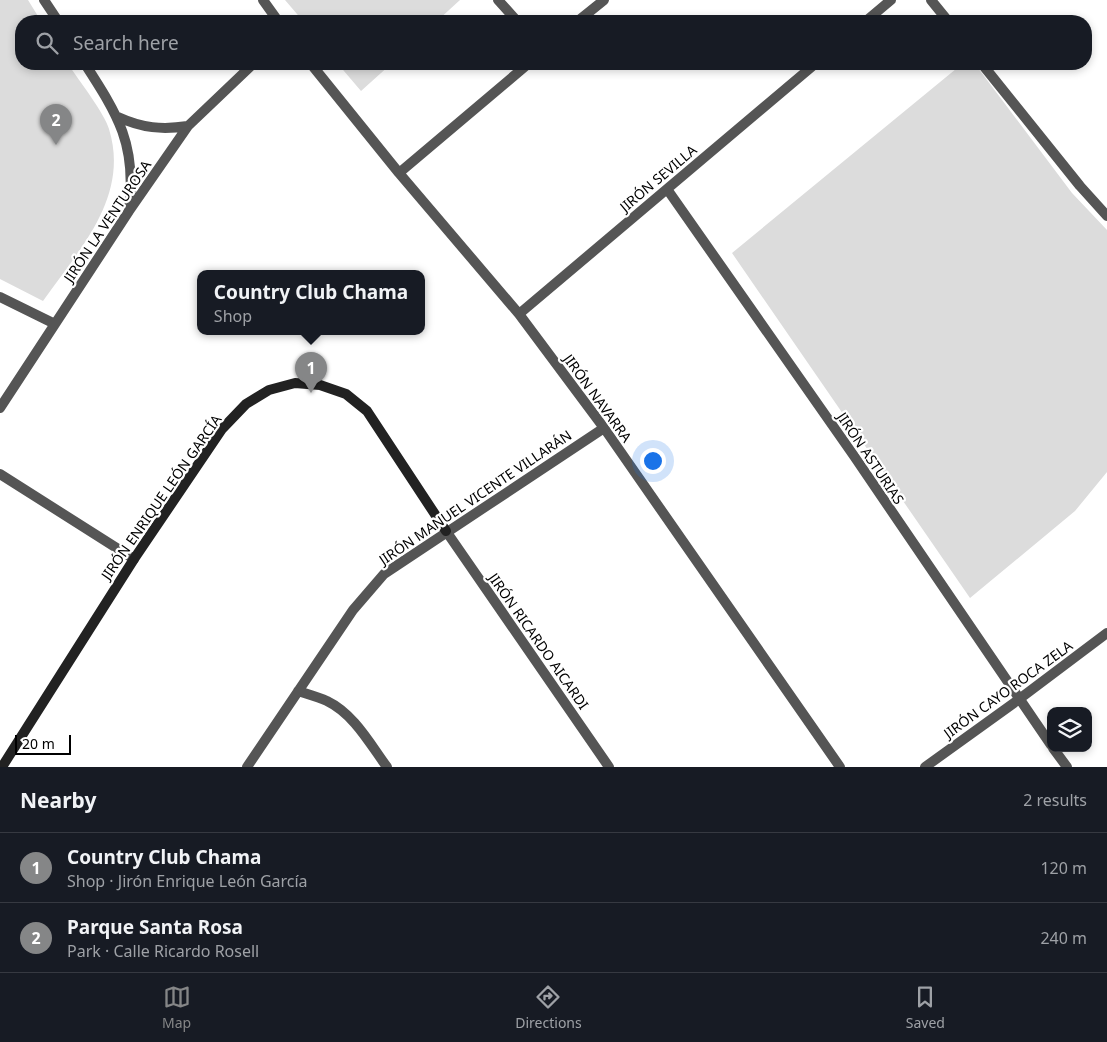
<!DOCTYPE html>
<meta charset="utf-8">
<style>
:root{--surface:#171b24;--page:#242831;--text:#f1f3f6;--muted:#9ea1a6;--line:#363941;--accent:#858687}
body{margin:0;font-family:"Noto Sans",sans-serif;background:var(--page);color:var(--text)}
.controls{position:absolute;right:15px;bottom:15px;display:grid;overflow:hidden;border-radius:10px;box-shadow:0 2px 8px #0003}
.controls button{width:45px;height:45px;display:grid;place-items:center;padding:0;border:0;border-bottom:1px solid var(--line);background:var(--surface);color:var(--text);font:25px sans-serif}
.scale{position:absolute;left:15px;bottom:12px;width:56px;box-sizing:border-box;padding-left:5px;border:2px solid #000;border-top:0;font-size:14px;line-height:18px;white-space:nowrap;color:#000;-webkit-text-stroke:4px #fff;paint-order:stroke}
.you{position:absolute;left:652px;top:460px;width:18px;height:18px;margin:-12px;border:4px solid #fff;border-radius:50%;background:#1a73e8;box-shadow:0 0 0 8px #1a73e833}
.badge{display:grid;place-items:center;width:32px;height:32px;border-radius:50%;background:var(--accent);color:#fff;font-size:16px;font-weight:700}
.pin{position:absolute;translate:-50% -41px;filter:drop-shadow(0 1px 2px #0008)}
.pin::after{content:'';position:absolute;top:26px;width:18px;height:15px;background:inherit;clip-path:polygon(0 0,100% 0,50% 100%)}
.popup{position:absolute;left:197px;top:270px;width:228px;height:65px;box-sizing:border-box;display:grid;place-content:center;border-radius:10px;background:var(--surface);filter:drop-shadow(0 1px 4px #0005);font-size:16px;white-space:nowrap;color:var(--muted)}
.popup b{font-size:19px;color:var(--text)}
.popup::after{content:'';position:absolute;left:50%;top:100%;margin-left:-10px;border:10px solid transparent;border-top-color:var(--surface)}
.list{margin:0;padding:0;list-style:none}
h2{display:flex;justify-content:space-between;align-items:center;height:65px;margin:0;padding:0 20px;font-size:21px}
h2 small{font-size:16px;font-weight:400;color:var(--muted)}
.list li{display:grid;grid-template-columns:32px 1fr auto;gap:15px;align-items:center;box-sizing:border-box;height:70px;padding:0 20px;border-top:1px solid var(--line)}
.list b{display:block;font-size:19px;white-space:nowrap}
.list p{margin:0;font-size:16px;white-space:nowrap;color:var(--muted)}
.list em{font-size:16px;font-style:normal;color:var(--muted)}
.icon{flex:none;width:28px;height:28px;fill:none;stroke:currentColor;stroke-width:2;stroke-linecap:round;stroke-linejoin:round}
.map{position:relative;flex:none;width:1107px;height:767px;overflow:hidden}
.search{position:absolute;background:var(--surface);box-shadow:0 2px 8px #0003;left:15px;right:15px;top:15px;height:55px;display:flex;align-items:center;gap:12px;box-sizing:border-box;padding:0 18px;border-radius:20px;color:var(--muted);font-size:19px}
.sheet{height:205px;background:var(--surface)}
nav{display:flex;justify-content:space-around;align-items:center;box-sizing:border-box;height:70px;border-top:1px solid var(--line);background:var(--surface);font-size:14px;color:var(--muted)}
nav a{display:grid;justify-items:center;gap:2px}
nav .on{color:var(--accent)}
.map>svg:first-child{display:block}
</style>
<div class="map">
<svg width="1107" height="767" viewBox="0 0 1107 767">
<rect width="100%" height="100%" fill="#fff"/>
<path fill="#dcdcdc" d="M0,0H28L41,21H21V64H68C78,79 105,114 109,129C130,197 79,250 43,301L0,279Z
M285,0H460L437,21H303Z
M338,64H391L361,91Z
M962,64H975L1072,193L1107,230V472L1075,511L970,598L732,253Z"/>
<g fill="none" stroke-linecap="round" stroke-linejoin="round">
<path stroke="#555" stroke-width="10" d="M44,0L58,21
M263,0L278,21
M498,0L517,21
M931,0L948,21
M578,21L604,0
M866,21L891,0
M85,64C118,115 137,145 129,209
M311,64L399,173L519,314L604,428L840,767
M982,64L1080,186L1107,216
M118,117C142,128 162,130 188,126
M399,173L528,64
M667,189L854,456L1051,745
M0,297L55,324
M519,314L815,64
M0,408L129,211L188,126L253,64
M0,474L134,559
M446,531L609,767
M298,691C307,694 318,697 327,701C354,714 370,744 387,767
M1053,748L1067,767
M247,767L353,610L384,574L604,428
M925,767L1018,700L1107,633"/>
<path stroke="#222" stroke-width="10" d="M2,767L134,559L222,429L246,404L269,390L295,383L320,385L346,394L367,411L446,531"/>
</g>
<g text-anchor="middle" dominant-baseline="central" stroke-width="4.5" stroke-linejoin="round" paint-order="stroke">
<g font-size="14" fill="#000" stroke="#fff">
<text transform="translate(658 178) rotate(-40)">JIRÓN SEVILLA</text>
<text transform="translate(107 221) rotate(-56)">JIRÓN LA VENTUROSA</text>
<text transform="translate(598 398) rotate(54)">JIRÓN NAVARRA</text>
<text transform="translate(871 458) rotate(56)">JIRÓN ASTURIAS</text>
<text transform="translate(161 497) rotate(-55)">JIRÓN ENRIQUE LEÓN GARCÍA</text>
<text transform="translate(475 497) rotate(-34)">JIRÓN MANUEL VICENTE VILLARÁN</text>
<text transform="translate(539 641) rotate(55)">JIRÓN RICARDO AICARDI</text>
<text transform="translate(1008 689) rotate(-36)">JIRÓN CAYO ROCA ZELA</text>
</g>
</g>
</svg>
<div class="controls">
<button><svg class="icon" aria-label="layers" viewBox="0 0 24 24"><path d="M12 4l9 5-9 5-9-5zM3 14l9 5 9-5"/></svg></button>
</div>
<div class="scale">20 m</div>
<div class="you"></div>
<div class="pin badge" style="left:311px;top:393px">1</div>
<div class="popup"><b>Country Club Chama</b>Shop</div>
<div class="pin badge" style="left:56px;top:145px">2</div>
<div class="search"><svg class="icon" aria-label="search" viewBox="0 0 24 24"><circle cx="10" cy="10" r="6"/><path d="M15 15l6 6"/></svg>Search here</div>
</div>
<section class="sheet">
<h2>Nearby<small>2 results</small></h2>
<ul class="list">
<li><span class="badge">1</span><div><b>Country Club Chama</b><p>Shop · Jirón Enrique León García</p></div><em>120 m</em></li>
<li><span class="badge">2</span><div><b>Parque Santa Rosa</b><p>Park · Calle Ricardo Rosell</p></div><em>240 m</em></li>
</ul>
</section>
<nav>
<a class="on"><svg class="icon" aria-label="map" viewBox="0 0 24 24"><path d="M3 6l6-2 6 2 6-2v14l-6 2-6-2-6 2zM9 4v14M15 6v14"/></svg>Map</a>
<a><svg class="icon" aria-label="directions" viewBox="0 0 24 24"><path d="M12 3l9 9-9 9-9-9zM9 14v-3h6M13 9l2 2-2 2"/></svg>Directions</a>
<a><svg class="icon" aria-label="saved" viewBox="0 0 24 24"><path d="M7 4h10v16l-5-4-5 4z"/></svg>Saved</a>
</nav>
